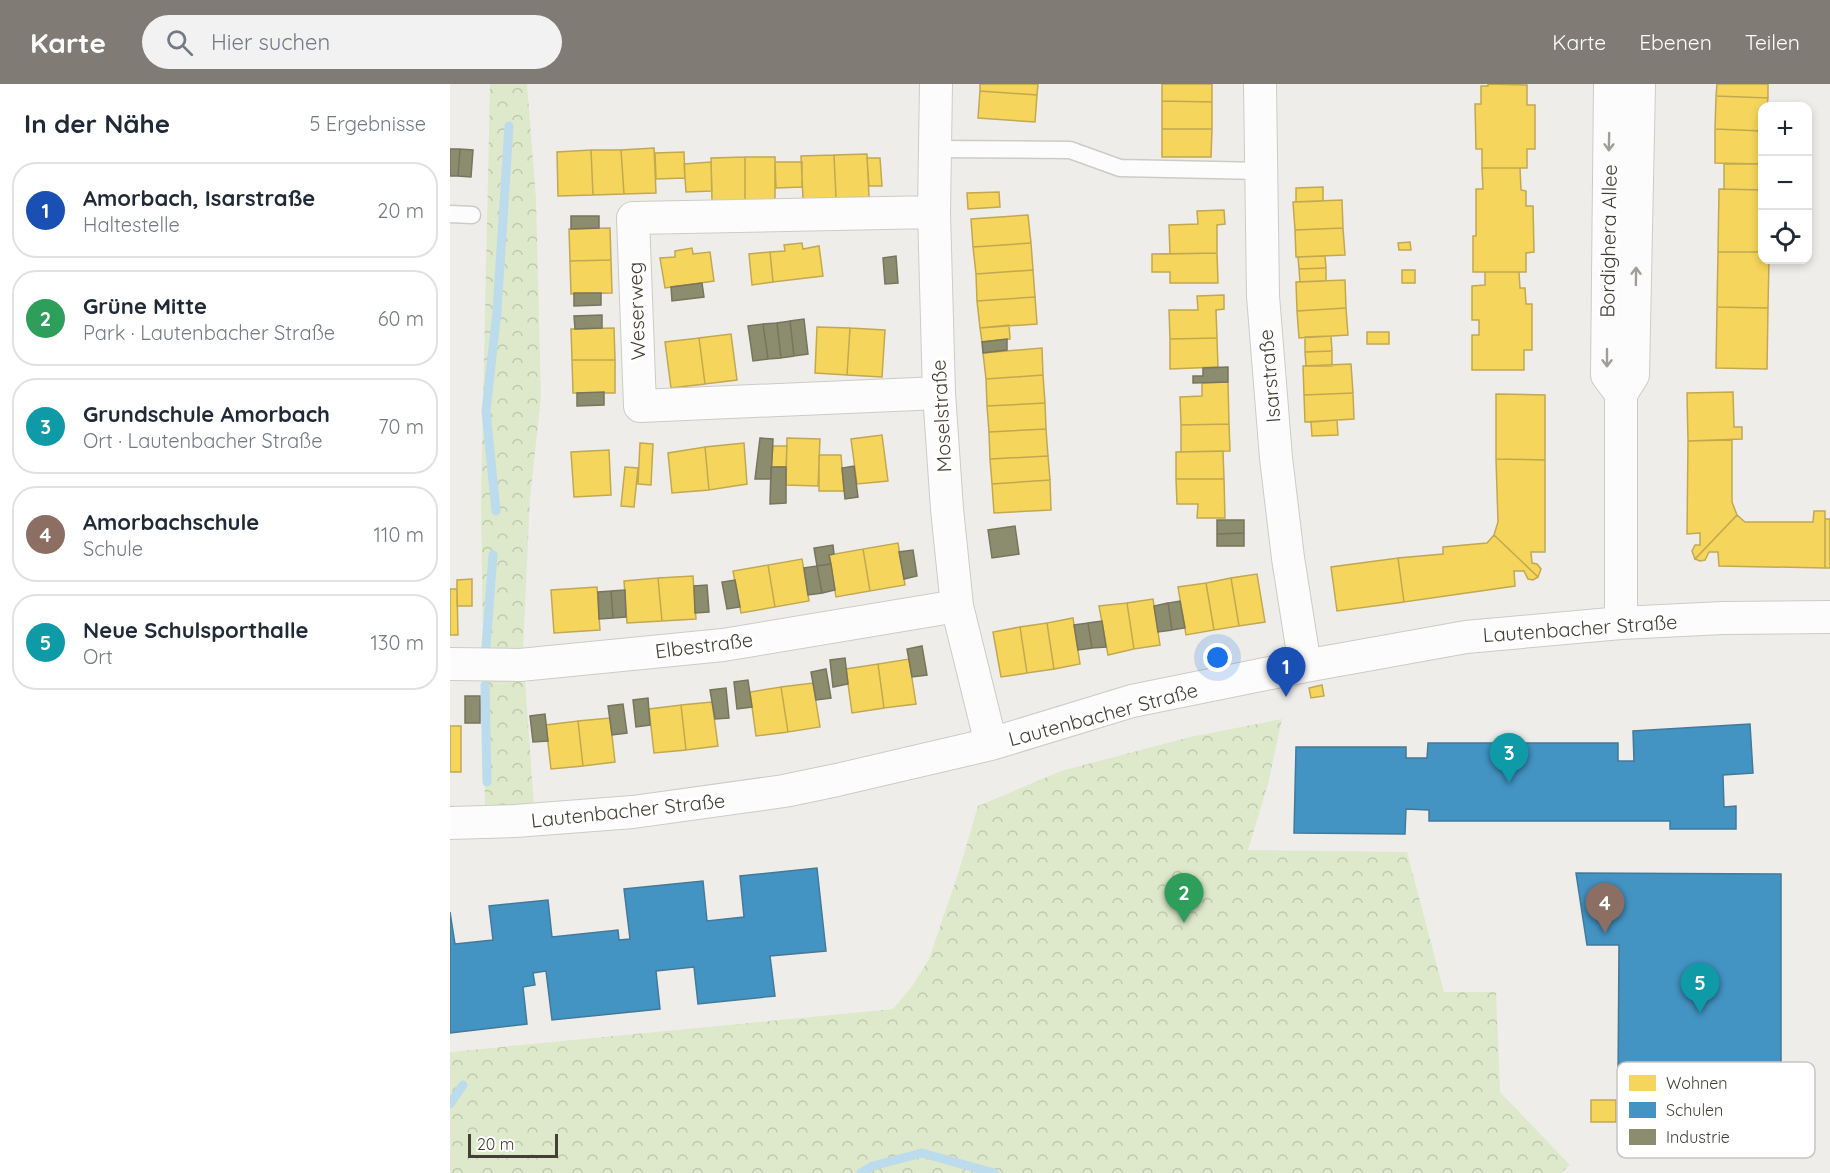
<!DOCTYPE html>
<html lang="de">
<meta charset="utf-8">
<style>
:root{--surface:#fff;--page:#f2f2f3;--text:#1f2937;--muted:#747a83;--line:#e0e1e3;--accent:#807b75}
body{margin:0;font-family:Quicksand,sans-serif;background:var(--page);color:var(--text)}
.controls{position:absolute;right:18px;top:18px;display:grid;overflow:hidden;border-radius:12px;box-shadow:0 3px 9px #0003}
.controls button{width:54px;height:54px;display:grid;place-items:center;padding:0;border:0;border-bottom:2px solid var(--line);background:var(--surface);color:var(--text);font:30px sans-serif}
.scale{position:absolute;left:18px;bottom:15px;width:90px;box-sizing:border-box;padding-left:6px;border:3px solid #453e36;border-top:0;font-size:16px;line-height:21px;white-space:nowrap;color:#453e36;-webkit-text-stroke:4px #fff;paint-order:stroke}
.you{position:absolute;left:768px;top:574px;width:21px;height:21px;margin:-15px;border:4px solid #fff;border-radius:50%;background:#1a73e8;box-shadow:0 0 0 9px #1a73e833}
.badge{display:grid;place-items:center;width:39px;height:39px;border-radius:50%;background:var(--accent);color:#fff;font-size:20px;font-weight:700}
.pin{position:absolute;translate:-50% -50px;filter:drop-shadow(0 2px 3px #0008)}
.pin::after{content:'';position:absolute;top:32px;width:21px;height:18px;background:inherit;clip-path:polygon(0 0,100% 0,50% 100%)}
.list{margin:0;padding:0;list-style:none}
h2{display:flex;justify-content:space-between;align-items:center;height:78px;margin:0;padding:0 24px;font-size:26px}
h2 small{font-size:20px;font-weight:400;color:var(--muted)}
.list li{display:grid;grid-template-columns:39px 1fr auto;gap:18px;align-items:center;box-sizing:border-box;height:96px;margin:0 12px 12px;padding:0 12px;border:2px solid var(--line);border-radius:24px}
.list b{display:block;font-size:22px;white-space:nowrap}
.list p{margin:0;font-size:20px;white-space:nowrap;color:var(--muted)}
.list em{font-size:20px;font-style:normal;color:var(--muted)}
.icon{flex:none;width:33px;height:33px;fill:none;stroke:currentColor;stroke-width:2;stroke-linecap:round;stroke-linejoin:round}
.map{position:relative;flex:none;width:1380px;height:1089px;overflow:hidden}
header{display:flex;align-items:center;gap:36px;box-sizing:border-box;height:84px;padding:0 30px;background:var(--accent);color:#fff}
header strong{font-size:28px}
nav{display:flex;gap:33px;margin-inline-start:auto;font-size:21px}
.search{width:420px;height:54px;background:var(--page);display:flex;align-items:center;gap:15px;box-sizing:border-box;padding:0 21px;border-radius:33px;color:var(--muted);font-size:22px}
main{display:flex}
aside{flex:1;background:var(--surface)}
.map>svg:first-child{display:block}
</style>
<header>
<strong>Karte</strong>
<div class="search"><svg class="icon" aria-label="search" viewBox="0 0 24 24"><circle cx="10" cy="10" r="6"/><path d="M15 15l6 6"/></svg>Hier suchen</div>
<nav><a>Karte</a><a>Ebenen</a><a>Teilen</a></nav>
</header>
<main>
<aside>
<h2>In der Nähe<small>5 Ergebnisse</small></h2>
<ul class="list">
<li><span class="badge" style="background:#1a4fb4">1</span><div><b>Amorbach, Isarstraße</b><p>Haltestelle</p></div><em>20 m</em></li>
<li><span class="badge" style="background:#2e9e5b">2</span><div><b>Grüne Mitte</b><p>Park · Lautenbacher Straße</p></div><em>60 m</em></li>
<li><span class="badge" style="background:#0f9aa8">3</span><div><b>Grundschule Amorbach</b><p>Ort · Lautenbacher Straße</p></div><em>70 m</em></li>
<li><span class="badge" style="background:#8d6e63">4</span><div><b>Amorbachschule</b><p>Schule</p></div><em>110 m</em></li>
<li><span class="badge" style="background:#0f9aa8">5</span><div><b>Neue Schulsporthalle</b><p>Ort</p></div><em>130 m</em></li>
</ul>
</aside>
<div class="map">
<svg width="1380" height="1089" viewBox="0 0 1380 1089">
<defs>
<pattern id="park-crowns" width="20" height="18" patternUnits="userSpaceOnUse" patternTransform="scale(1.5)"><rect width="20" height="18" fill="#dee9cb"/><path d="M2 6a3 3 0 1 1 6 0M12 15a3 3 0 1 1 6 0" fill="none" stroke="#c0c9af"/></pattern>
</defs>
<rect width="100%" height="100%" fill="#efedea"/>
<path fill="url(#park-crowns)" d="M40,0H77L86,115L91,313L80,414L73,568L84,722L35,726L31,414Z
M832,635L818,700L798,766L957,768L994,908H1046L1050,1008L1120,1081L1111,1089H0V968L443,925L463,901L479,875L508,790L528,722L611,687L740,653Z"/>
<path fill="#f6d55c" stroke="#c1a851" stroke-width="1.5" d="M530,0H588L587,11L530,7Z
M712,0H762V18L712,17Z
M1038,0L1077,1V21H1085V65H1077V84H1032V65H1026L1025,20H1031V2H1038Z
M1267,0H1318V14L1266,12Z
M530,7L587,11L585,38L528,34Z
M1266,12L1318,14L1317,22H1312V47L1265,45Z
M712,17L762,18V45H712Z
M712,45H762L761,73H712Z
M1265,45L1312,47V80L1265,79Z
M204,64L206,109L174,110L171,66Z
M141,66L143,111L108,112L107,68Z
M141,66H171L174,110L143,111Z
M234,68L235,94L206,95L205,69Z
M417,70L419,113L386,114L384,71Z
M384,71L386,114L353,115L351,72Z
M295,73V117H262L261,74Z
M295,73H325V116L295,117Z
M417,74H430L432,102H419Z
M261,78L262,107L236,108L234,80Z
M325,78H352V103L326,104Z
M1274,80H1312V106L1274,105Z
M1032,84H1070L1071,106L1076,107V122H1083L1084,168L1076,169V188H1023V152H1026V105H1033Z
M873,103V117L846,118V104Z
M1269,105L1312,106V168H1268Z
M549,108L550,123L518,125L517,109Z
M892,116L893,144L845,146L843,118Z
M774,126L775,140L767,141V169L720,170L719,141L748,140L747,127Z
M578,131L581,159L523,163L521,135Z
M160,144L161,176L120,177L119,145Z
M893,144L895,171L846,173L845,146Z
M960,158L961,166H949L948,159Z
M352,159L353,165L369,162L373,192L323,198L320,168L335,167L334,161Z
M581,159L583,186L526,190L523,163Z
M242,164L243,170L260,168L264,197L215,204L210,174L225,173V167Z
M320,168L323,198L302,201L299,170Z
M1268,168H1312V176H1319L1318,224L1267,223Z
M767,169L768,199H720V188H702V170Z
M875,172L876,184L849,185L848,173Z
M161,176L162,209L121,210L120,177Z
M876,184V197L850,198L849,185Z
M583,186L585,213L527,217L526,190Z
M952,186H965V199H952Z
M1035,188H1069L1070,204H1075L1076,220H1082V266H1074V286H1022V251H1029V236H1022V202L1035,201Z
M895,196L896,224L847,227L846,198Z
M774,211V225L766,226L767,254L720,255L719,226H748L747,212Z
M585,213L587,240L530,244L527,217Z
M1267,223L1318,224L1317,285L1266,284Z
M896,224L898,251L849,254L847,227Z
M559,241L560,255L532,258L530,244Z
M367,243L400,244L397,291L365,289Z
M164,244L165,276H122L121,245Z
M400,244L435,246L432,293L397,291Z
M917,248H939V260H917Z
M281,250L287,296L255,300L249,254Z
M881,252L882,267L855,268V253Z
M249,254L255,300L221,304L215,258Z
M767,254L768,283L720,285V255Z
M592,264L593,291L536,295L533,269Z
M882,267V282H856L855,268Z
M122,276H165V309H123Z
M901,280L903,309L854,311L853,282Z
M593,291L595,319L537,322L536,295Z
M778,298L779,340L731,341L730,313L752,312V299Z
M1283,308L1284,343H1292V355L1238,357L1237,309Z
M903,309L904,335L855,338L854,311Z
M1046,310L1095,311V376L1046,375Z
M595,319L596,345L539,348L537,322Z
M887,336L888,351L862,352L861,338Z
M779,340L780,367L731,368V341Z
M596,345L598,372L540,375L539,348Z
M432,351L438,397L407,400L401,355Z
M337,354L370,355L368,402L336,401Z
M1282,356V418L1287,431L1245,475L1242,467L1245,461H1250V449L1237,450L1238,357Z
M190,359L203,360L201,401L188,400Z
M294,359L297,400L259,406L255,363Z
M323,362H337L336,383H321Z
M255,363L259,406L222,409L218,369Z
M159,366L161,411L124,413L121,368Z
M773,367L774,395H726V368Z
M369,371H391L394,407H369Z
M598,372L600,396L542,400L540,375Z
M1046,375L1095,376V468H1081L1082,479L1087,480L1091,485L1088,493L1044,451L1048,438Z
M175,383L188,384L184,423L171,422Z
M726,395H774L775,434H747L748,420H727Z
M600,396L601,426L544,429L542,400Z
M1364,427H1375V484L1269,482L1268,468H1259L1255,476L1250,477L1245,475L1287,431L1295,438H1363Z
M1375,435H1380V484H1375Z
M1044,451L1088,493L1083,496L1078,495L1074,487H1064L1065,502L954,518L948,474L993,470V463L1037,459Z
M448,459L455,501L420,507L413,465Z
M413,465L420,507L386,513L379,471Z
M948,474L954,518L887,527L881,483Z
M352,475L359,517L325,523L318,481Z
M318,481L325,523L291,529L283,487Z
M807,490L815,538L789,542L781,494Z
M243,492L246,535L212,537L208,494Z
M208,494L212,537L177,539L174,497Z
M781,494L789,542L764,546L756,499Z
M22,495V522H7V496Z
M756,499L764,546L736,551L728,503Z
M147,503L150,546L104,549L101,506Z
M0,505H7L8,551H0Z
M703,515L710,561L684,565L677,519Z
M677,519L684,565L658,571L649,522Z
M623,534L630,580L604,585L597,539Z
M597,539L604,585L577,589L570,543Z
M570,543L577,589L551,593L543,548Z
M459,575L466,620L434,624L428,580Z
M428,580L434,624L402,629L396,585Z
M363,599L370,643L338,648L331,603Z
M872,601L874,612L861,614L859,604Z
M331,603L338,648L306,652L300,608Z
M262,618L268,662L236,666L231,621Z
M231,621L236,666L204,669L199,625Z
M160,634L165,678L133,682L128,637Z
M128,637L133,682L101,685L96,641Z
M0,642H11V688H0Z
M1141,1016H1166V1038H1141Z"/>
<path fill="#4393c3" stroke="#447a99" stroke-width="1.5" d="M1300,640L1303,689L1273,691L1274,723L1286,722V745H1220V737H979V726L956,725L955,750L844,749L846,663H956V674H977L978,659H1168V677H1184L1183,647Z
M367,784L376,867L320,872L325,912L248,920L244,883L206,887L210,925L102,936L96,887L83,889L85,901L73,903L77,940L0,949V828L5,860L43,856L39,822L98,816L102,853L168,846L169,856L180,855L174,805L253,797L257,837L294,833L290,792Z
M1126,789L1331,790V998H1168L1169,861H1137Z"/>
<path fill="#8c8c6e" stroke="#77755d" stroke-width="1.5" d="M0,65H10L8,92H0Z
M10,65L23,66L21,93L8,92Z
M121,132H149V144L121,145Z
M446,172L448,199L435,200L433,174Z
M252,199L254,213L222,217L221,203Z
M124,209H151V221L124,222Z
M152,231V244L125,245L124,232Z
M354,235L358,270L344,272L340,237Z
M340,237L344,272L331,274L327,239Z
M327,239L331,274L318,275L313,240Z
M313,240L318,275L303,277L298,242Z
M557,255V266L533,269L532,258Z
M778,283V298L743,299V292H753V284Z
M154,308V321L127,322V309Z
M310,354L323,355L321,395H305Z
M404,382L408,413L395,415L392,384Z
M321,383H336V419L320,420Z
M767,436H794V449L767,450Z
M565,442L569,470L542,474L538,446Z
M794,449V462H767V450Z
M383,461L384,470L379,471L381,480L367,482L364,464Z
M463,466L467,492L454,495L449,468Z
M381,480L385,506L372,509L367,482Z
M367,482L372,509L358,511L354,484Z
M285,496L290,523L277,525L272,498Z
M257,501L259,528L245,529L244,502Z
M175,506L176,533L163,534L161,507Z
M161,507L163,534L149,535L148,508Z
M730,517L735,544L722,546L718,519Z
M718,519L722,546L708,548L704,522Z
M652,537L656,563L642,564L638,539Z
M638,539L642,564L628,566L624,541Z
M472,562L477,591L462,593L457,565Z
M395,574L398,600L383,603L380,576Z
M376,585L381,614L366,616L361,588Z
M298,596L302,623L287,625L284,598Z
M276,604L279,634L265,635L260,606Z
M15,612H30V639H15Z
M198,614L200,641L186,643L183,616Z
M173,620L177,649L162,651L158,622Z
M95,630L98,657L83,658L80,632Z"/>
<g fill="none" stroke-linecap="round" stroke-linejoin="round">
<path stroke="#bcdbec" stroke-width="9" d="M46,427L36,327L47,227L59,42
M36,563L43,471
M35,601L37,698
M0,1020L13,1001
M411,1089L423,1082L472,1069L544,1089"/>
<g stroke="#cdcbc7" stroke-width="19">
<path id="service" d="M484,65L620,66L670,84L812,87
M0,130L22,131"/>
</g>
<g stroke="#cdcbc7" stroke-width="34">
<path id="minor" d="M486,0L484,128L489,309L497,425L507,522L541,660
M810,0L813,212L826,374L838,474L855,582
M1160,0L1157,291L1171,310
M484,128L183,134L190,322L489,309
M1171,539V310L1183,291L1189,0
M0,580L70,581L273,561L507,522
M0,739L65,737L183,728L334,707L387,696L541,660L682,617L855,582L1016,553L1171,539L1273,534L1380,533"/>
</g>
<use href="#service" stroke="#fdfcfc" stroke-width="16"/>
<use href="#minor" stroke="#fdfcfc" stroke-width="32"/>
</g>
<defs><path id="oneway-shaft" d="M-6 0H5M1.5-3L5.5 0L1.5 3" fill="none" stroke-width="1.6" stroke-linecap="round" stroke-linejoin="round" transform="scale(1.5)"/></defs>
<g stroke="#a19d99">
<use href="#oneway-shaft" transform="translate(1159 58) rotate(91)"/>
<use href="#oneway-shaft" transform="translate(1186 192) rotate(-89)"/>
<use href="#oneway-shaft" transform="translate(1157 274) rotate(90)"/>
</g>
<g text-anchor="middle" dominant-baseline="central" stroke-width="6" stroke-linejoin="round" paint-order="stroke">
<g font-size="20" fill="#453e36" stroke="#fff">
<text transform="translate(1158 157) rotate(-89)">Bordighera Allee</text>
<text transform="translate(186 227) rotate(-92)">Weserweg</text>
<text transform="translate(819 292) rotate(-95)">Isarstraße</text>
<text transform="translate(491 332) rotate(-93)">Moselstraße</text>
<text transform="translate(1130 544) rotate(-4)">Lautenbacher Straße</text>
<text transform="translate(254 561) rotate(-7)">Elbestraße</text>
<text transform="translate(653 630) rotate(-15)">Lautenbacher Straße</text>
<text transform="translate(178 726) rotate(-6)">Lautenbacher Straße</text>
</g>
</g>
<rect x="1167" y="978" width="198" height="96" rx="9" fill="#fff" stroke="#c7c5c3" stroke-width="1.5"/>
<rect x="1179" y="991" width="27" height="16" fill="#f6d55c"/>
<rect x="1179" y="1018" width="27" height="16" fill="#4393c3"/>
<rect x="1179" y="1045" width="27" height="16" fill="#8c8c6e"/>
<g font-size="16" fill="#453e36">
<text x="1216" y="1005">Wohnen</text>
<text x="1216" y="1032">Schulen</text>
<text x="1216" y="1059">Industrie</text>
</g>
</svg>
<div class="controls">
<button>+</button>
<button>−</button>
<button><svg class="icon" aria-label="locate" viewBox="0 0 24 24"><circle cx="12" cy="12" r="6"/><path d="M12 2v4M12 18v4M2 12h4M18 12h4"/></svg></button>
</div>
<div class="scale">20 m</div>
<div class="you"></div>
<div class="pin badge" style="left:836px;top:613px;background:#1a4fb4">1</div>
<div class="pin badge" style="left:734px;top:839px;background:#2e9e5b">2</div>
<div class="pin badge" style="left:1059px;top:699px;background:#0f9aa8">3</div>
<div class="pin badge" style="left:1155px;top:849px;background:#8d6e63">4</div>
<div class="pin badge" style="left:1250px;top:929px;background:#0f9aa8">5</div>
</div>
</main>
